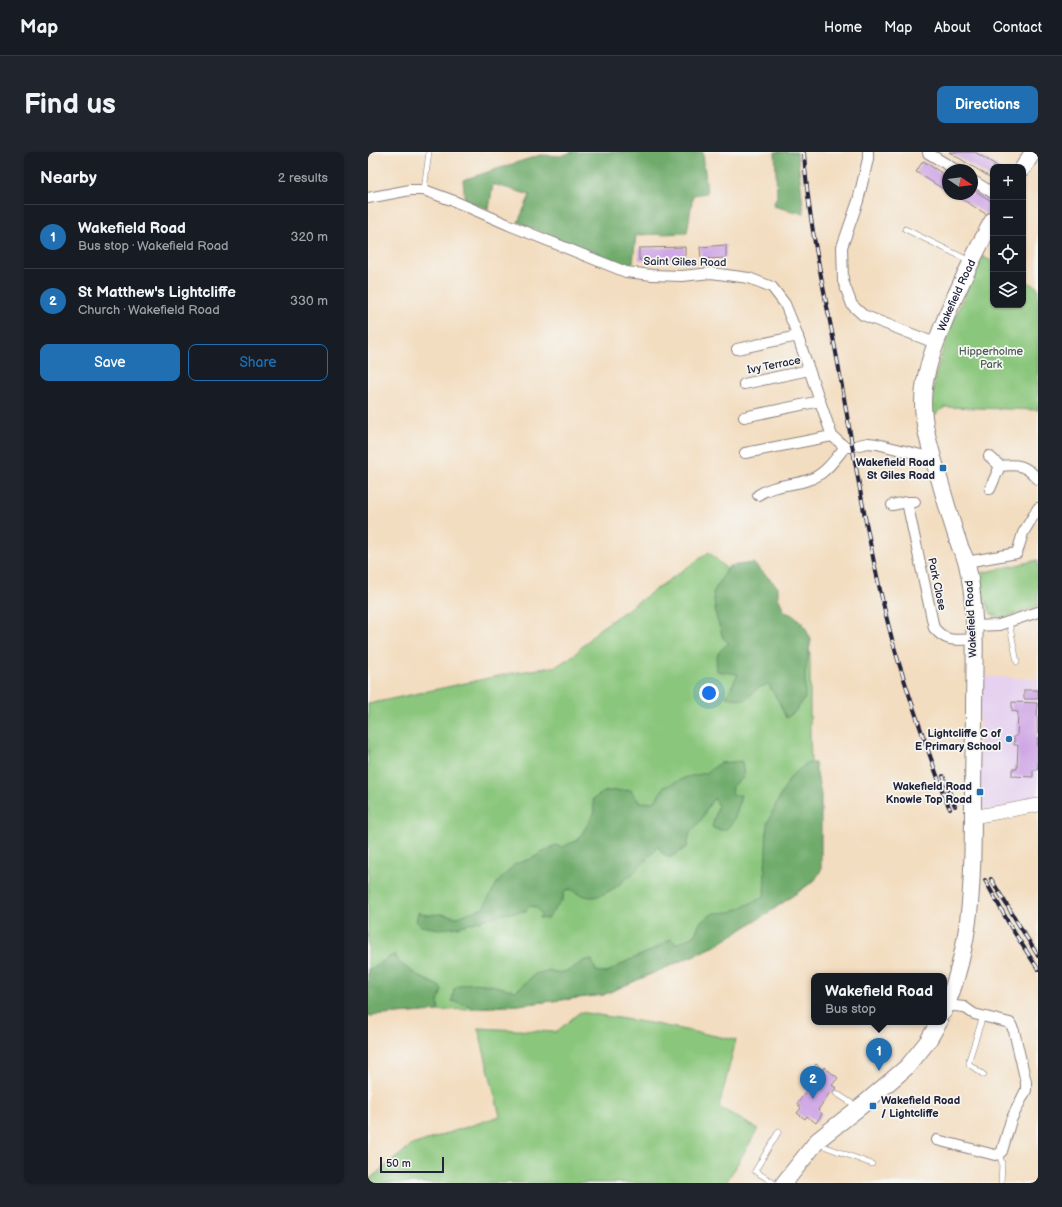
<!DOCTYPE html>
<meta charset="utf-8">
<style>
:root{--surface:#171b24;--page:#20242c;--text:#f1f3f6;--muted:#9ea1a6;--line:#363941;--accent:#1f6fb2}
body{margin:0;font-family:"Balsamiq Sans",sans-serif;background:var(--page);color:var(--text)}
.controls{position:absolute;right:12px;top:12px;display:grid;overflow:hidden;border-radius:8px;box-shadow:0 1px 3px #0004}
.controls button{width:36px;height:36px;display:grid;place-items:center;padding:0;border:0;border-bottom:1px solid var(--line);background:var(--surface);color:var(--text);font:20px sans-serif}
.compass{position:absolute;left:574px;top:12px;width:36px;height:36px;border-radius:50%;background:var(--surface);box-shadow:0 1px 3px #0004;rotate:103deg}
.scale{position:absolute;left:12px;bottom:10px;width:64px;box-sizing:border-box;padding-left:4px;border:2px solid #22223b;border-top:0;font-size:11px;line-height:14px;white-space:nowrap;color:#22223b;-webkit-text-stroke:3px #f6f6f2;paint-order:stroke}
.you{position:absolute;left:341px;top:541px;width:14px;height:14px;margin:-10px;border:3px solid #fff;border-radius:50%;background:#1a73e8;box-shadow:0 0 0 6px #1a73e833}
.badge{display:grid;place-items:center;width:26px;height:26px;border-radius:50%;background:var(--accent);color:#fff;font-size:13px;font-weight:700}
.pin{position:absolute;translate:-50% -33px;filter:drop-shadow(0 1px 2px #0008)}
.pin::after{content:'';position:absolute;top:21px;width:14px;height:12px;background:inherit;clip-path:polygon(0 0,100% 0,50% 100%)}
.popup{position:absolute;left:443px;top:821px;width:136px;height:52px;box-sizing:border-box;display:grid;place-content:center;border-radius:8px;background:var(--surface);filter:drop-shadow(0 1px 3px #0005);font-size:13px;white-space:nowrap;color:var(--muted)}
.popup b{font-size:15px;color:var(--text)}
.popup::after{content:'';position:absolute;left:50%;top:100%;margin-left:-8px;border:8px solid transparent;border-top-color:var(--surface)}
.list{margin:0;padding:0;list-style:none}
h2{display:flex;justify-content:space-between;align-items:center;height:52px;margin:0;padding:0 16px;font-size:17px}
h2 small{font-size:13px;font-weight:400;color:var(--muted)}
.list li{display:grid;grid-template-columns:26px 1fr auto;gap:12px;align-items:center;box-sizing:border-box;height:64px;padding:0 16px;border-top:1px solid var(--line)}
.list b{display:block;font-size:15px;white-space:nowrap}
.list p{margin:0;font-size:13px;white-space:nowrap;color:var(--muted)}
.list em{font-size:13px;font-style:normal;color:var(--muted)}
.actions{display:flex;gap:8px;padding:12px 16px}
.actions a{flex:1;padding:9px 0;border:1px solid var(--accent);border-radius:8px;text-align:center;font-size:14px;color:var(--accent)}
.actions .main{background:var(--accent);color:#fff}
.icon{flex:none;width:22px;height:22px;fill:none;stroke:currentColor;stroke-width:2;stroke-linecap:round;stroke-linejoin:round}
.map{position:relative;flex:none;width:670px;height:1031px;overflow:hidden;border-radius:8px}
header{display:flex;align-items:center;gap:24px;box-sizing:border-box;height:56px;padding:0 20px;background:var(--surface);border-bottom:1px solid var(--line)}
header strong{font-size:19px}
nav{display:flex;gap:22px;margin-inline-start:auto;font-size:14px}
.intro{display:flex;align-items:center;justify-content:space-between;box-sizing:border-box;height:96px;padding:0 24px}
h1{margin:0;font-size:28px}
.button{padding:10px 18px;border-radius:8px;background:var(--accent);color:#fff;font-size:14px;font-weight:700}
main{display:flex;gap:24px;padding:0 24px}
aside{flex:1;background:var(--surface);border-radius:8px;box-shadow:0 1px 3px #0004}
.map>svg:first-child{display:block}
</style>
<header>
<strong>Map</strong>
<nav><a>Home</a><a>Map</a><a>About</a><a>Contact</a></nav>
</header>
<div class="intro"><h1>Find us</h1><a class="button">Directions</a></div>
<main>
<aside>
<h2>Nearby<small>2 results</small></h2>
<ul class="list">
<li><span class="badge">1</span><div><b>Wakefield Road</b><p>Bus stop · Wakefield Road</p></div><em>320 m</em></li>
<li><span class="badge">2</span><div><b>St Matthew's Lightcliffe</b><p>Church · Wakefield Road</p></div><em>330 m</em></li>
</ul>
<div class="actions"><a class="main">Save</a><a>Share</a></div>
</aside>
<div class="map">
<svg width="670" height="1031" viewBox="0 0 670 1031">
<rect width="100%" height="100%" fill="#f6f6f2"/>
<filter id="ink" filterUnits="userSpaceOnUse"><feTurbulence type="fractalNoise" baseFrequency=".025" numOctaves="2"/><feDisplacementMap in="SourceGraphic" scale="8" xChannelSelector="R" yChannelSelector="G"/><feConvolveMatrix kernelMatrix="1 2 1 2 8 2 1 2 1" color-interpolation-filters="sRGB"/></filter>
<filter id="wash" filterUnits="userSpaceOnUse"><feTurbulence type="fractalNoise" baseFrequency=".012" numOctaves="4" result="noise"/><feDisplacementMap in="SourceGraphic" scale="16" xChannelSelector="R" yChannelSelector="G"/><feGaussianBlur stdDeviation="0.9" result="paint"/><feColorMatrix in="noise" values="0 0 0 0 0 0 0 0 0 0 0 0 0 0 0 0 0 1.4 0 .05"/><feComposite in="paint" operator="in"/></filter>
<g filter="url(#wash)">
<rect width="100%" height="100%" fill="#f3ddc0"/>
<path fill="#e6d2f0" d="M612,524L670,527V646L619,658L611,654Z"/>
<path fill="#8ac67c" stroke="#56745c" d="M614,104L625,110V153H655V127L670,136V258L577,255L564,265C564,256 564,246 565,237C573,191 595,147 614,104Z
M341,400L442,498V582L447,728L400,761L347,794L235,843L150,853L0,864V552L139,522L189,514L207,502L230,478Z
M670,408V454L636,466L623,462L614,439L613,421Z
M212,860L282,871L368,888L351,955L390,977L358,1031H0V1028L44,993L132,964L110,876L188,880Z"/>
<path fill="#6fab6c" stroke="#486654" d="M204,0H335L339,41L325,43L319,81L268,83L265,111L256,115L150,70L162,43L125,32L121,57L97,49L95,28L172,3L192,4Z
M407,0H429L436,62L405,54L409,44Z
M385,411L410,435V445L417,460L427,464L436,473L443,488L437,522V546L428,559L418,566L411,550L400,532L390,536L377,548L358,545L370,522L349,519C347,503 349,500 361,491L355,486L348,464L345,441L361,414Z
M374,609L376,625L365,634L364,643H373C370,656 365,688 344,675L350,653L346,646L341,653L333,668L322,681L319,695L303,705L296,703L290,694C277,711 246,743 225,745C216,745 209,742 202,737L196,739L195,747L179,767L171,766L173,762L168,755L161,754L158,759L135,762L90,775L72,777L53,774L48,769L50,760L60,763L74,762L89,765L115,756L129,731L147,712L163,707L187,693L194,695L210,688L226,662L225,647L238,639L263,638C271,651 272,652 287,649L296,635L319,625L338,621L352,611Z
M439,611H447L453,643V718L447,728L400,761L347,794L235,843L150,853L109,856L84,849L86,837C101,825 130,835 148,839L167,822L182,818C196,825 205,815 217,808H224L228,819L238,821L261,808L283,799L303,787L308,792L326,784L333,769L346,761L363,760L396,745L399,672L409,650L423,624Z
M27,802L31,810L50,824L71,834L74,838L70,850L71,859L0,864V818Z"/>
<g id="blocks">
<path fill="#cfa7e5" d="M581,0H607L631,15H625V27Z
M555,9L580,25V40L548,20Z
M604,37L625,50V56L621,64L586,42H604Z
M358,93V106L333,107L332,95Z
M317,95V107L271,108V96Z
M656,538H670V547H656Z
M644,550L669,551L670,613L669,618H665V625L644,624V617H649L650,593H646V584H649L650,560L644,559Z
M448,912L455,918L456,915L470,926L464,933L468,936L464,941L462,940L450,958L454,962L448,971L439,964L437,967L429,961L433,956L429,952L442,934L438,932L443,926L446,928L448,925L442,920Z"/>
</g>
</g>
<g filter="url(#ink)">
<use href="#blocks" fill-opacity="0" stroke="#8a807e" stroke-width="1"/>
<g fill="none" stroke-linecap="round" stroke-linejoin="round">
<g stroke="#8a807e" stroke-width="6">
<path id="service" d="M56,38L61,0
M537,77L602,109
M641,470L649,510
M615,864L601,908V912L616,923
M468,941L488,954
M450,992L504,1012
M631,1002L634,1011L633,1031
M406,1031L387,1019L411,979"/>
</g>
<g stroke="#8a807e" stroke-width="12">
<path id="minor" d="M500,0V7L490,49L474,95L475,129L484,153L495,163L567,191
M560,1L588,18
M604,28L625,41
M0,46L42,38H56L86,49L141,73L258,120L284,123L314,124L343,121L381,126L404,135L417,152L426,174L464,284L477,295H482L500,291L509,292L565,306
M369,197L430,184
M376,232L441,218
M376,265L452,249
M377,301L464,284
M621,304L632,314C651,312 657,313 670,327
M622,337L632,314
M390,343C406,332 423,334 440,328C456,324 467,307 477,295
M547,350H539L566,476C579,491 587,488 606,487
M524,353L539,350
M598,410L649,401L655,381L670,356
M606,474L631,473L670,460
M569,988L627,1003L631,1002L634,999L643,968L658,938V930L646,879L642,871L606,862L596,855L578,853"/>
</g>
<g stroke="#8a807e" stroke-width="14">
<path id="tertiary" d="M605,665L670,653"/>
</g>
<g stroke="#8a807e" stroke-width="18">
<g id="primary">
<path d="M655,16L665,0"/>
<path id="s1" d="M576,859C606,790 605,719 605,645C605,617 606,588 606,559C606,511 610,460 599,412C597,404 592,397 590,389C583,369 577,347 571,326C564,302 555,276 555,250C555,220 569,188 580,160C594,129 608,98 625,68"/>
<path d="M416,1031L450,988L497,951L540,914L560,889L571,870"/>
</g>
</g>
<use href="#service" stroke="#fff" stroke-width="5"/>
<use href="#minor" stroke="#fff" stroke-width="10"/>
<use href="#tertiary" stroke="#fff" stroke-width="13"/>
<use href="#primary" stroke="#fff" stroke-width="16"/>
<g stroke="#22223b" stroke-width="4">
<path id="rail" d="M436,0C440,73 458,145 471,217C487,308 501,401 525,491C540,544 559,595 577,646L582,657
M575,624L587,654
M623,727L670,804
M617,728L644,777L670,817"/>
</g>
<use href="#rail" stroke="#f6f6f2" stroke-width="2.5" stroke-dasharray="8" stroke-linecap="butt"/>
</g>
</g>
<g fill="#1f6fb2" stroke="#f6f6f2" stroke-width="1.5">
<rect x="571" y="312" width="8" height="8" rx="2"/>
<circle cx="641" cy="587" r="4"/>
<rect x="608" y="636" width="8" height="8" rx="2"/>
<rect x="501" y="950" width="8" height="8" rx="2"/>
</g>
<g text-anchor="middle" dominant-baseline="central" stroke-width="3.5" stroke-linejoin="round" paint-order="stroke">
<g font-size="11" fill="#22223b" stroke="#f6f6f2">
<text transform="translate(317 110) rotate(1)">Saint Giles Road</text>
<text stroke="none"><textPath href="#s1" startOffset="732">Wakefield Road</textPath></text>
<text transform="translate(406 213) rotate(-11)">Ivy Terrace</text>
<text transform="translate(569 432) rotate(78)">Park Close</text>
<text transform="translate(603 467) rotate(-93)">Wakefield Road</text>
</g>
<g font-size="11" fill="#465b52" stroke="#f6f6f2">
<text x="623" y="199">Hipperholme<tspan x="623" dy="13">Park</tspan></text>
</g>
<g font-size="11" font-weight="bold" fill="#22223b" stroke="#f6f6f2" text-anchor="end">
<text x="567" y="310">Wakefield Road<tspan x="567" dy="13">St Giles Road</tspan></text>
<text x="633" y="581">Lightcliffe C of<tspan x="633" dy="13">E Primary School</tspan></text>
<text x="604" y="634">Wakefield Road<tspan x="604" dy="13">Knowle Top Road</tspan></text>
<text x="513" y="948" text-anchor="start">Wakefield Road<tspan x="513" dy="13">/ Lightcliffe</tspan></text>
</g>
</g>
</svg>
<div class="controls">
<button>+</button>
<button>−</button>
<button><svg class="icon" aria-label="locate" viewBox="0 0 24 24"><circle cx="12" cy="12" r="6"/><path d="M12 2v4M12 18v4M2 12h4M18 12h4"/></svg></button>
<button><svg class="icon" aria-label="layers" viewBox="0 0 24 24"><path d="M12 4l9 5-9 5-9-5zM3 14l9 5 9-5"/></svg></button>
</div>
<svg class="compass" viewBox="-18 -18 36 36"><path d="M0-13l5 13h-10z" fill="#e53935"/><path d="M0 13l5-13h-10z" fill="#9ea1a6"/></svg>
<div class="scale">50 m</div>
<div class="you"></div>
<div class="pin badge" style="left:511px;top:919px">1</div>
<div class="popup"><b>Wakefield Road</b>Bus stop</div>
<div class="pin badge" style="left:445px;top:947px">2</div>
</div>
</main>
